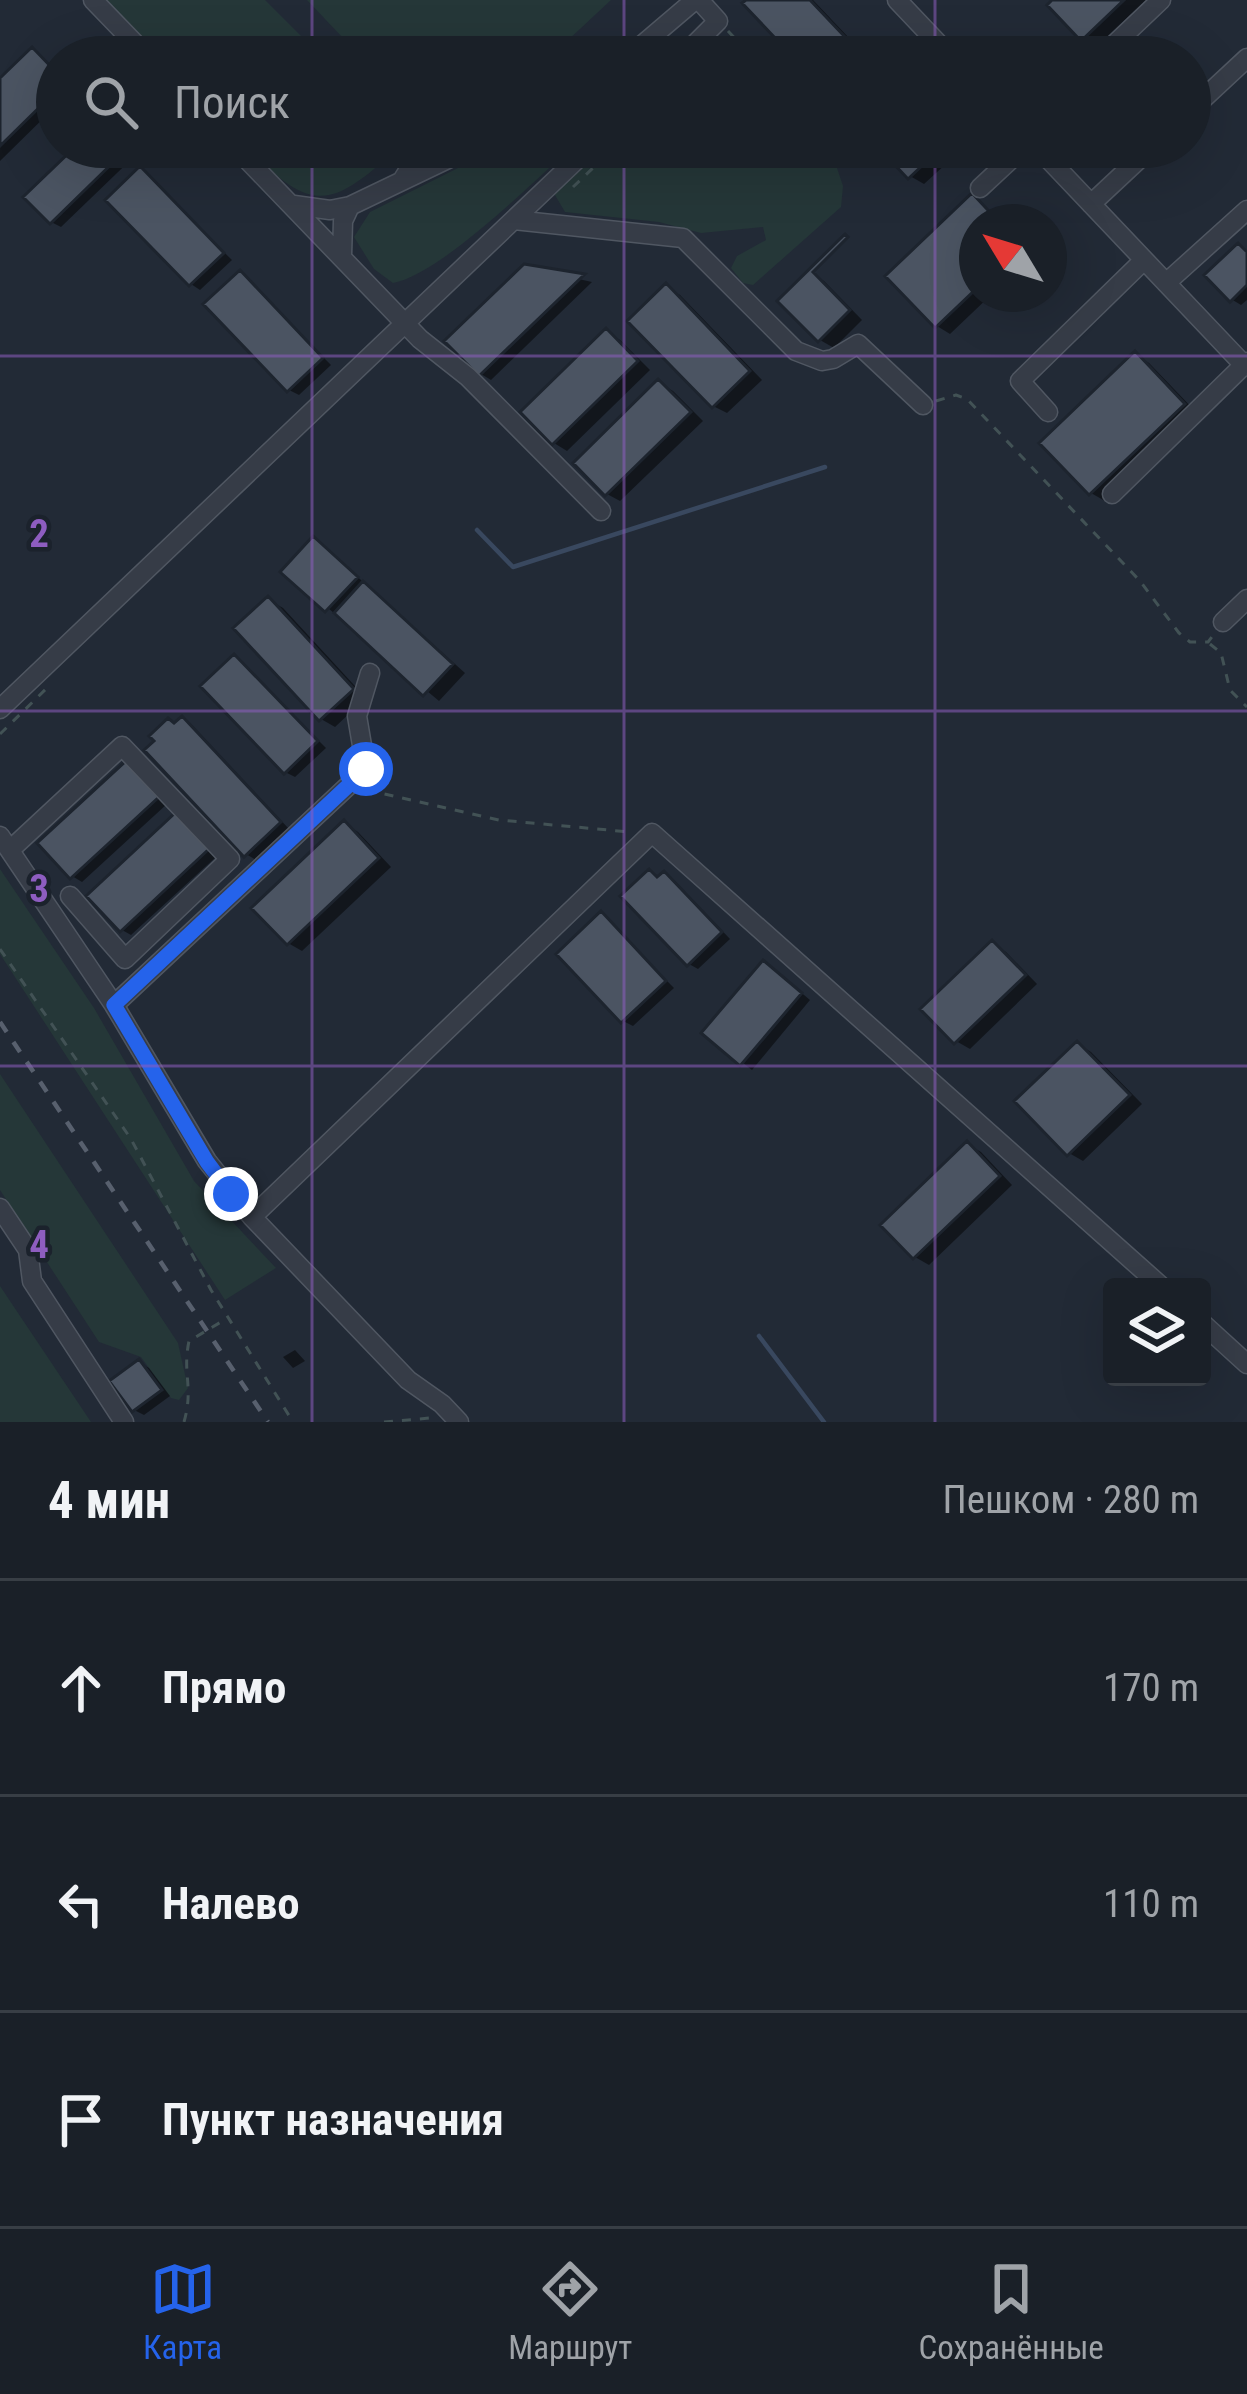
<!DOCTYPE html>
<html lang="ru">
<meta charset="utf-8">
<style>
:root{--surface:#1a2028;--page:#272d34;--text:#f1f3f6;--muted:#9fa3a8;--line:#383e45;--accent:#2563eb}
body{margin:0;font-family:"Roboto Condensed",sans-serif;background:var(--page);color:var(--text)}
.controls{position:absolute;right:36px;bottom:36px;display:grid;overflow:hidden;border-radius:12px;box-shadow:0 12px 48px #0002}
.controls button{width:108px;height:108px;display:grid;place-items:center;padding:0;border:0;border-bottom:3px solid var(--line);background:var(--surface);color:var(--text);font:60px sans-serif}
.compass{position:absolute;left:959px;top:204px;width:108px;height:108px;border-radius:50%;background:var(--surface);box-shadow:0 12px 48px #0002;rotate:308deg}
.stop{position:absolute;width:36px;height:36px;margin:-27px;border:9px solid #2563eb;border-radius:50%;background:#fff}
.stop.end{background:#2563eb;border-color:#fff;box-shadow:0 3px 12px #0008}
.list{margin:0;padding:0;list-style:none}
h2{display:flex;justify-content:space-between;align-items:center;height:156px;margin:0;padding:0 48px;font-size:51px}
h2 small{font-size:39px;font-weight:400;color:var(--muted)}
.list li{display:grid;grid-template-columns:78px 1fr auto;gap:36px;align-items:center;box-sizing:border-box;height:216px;padding:0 48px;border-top:3px solid var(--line)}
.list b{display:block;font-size:45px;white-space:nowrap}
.list em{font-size:39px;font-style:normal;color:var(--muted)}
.icon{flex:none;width:66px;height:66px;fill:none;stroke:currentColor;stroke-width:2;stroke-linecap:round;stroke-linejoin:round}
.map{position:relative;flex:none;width:1247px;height:1422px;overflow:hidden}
.search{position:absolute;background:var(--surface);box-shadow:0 12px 48px #0002;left:36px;right:36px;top:36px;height:132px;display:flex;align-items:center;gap:30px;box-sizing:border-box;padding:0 42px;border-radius:66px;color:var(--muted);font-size:45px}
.sheet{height:804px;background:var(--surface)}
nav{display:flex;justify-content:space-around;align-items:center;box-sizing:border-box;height:168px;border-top:3px solid var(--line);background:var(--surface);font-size:33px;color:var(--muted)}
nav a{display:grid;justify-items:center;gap:6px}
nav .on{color:var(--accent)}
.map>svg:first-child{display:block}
</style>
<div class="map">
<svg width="1247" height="1422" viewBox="0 0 1247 1422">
<rect width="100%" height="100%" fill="#222a36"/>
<path fill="#253738" d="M107,0H265L322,57H161Z
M307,0H611L550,57H361Z
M247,147H399C331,210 311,214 247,147Z
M500,147H572C533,182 441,274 393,283L374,269L354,237L370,212Z
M599,147H830L843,186L841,207L753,285L743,283L731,268L737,256L766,240L763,227L701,233L659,222L565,212L555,195L556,187Z
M0,869L94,1008L194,1181L276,1268L225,1300L0,954Z
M0,1074L178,1343L188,1388L179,1400L171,1398L141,1357L99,1342L0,1190Z
M0,1286L91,1422H0Z"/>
<path fill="#0007" d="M750,0H813L867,57H798Z
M1057,0H1146L1097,46L1083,38Z
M32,51L57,71V105L0,161V82Z
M79,147H144L61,227L51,222Z
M883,147H952L958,153L924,184L910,176Z
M140,170L232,260L200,290L191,284Z
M972,197L1002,222H977V294H992L950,334L937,326Z
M1238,246L1247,251V300L1241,305L1231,299Z
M525,267L592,282L491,380L481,374Z
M240,273L331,365L299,395L289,390Z
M810,273L824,281L862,320L834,348L820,340Z
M666,287L680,295L762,380L727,413L713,406Z
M606,332L620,340L650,370L567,451L554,443Z
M1135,355L1149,363L1197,413L1105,501L1091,493Z
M659,383L673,391L703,421L620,501L607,494Z
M323,546L465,673L439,701L285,572Z
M269,600L283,608L366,698L335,727L321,719Z
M235,657L326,748L295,777L285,772Z
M182,719L192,725L289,829L256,860L246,854L176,725Z
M126,765L167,804L82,882L72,876Z
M175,817L217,856L131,935L122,930Z
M344,824L358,832L391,867L302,951L288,943Z
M650,873L674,880L730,939L698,969L689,964Z
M602,915L674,988L633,1026L623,1021Z
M992,944L1006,952L1037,984L970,1049L956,1041Z
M773,969L810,1000L752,1070L705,1033Z
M1078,1044L1091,1052L1142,1104L1083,1161L1069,1153Z
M967,1144L981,1152L1012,1185L929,1265L915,1257Z
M295,1350L305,1361L293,1368L283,1357Z
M139,1362L149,1368L170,1396L144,1415L134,1410Z"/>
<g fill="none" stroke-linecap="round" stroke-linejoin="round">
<path stroke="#39485f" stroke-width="4.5" d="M477,530L513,567L825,467
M759,1336L824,1422"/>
</g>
<path fill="#4b5462" stroke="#1d242e" stroke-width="3" d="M746,0H810L864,57H793L742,3Z
M1052,0H1124L1081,41L1047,5Z
M32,47L57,73V90L0,146V78Z
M75,147H129L50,224L23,197Z
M878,147H942L908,179Z
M140,166L224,253L189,286L105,200Z
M972,193L999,222H977V288L935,328L885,276Z
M845,234L848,237L813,272L850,310L818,342L777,301Z
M1238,243L1247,252V285L1230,302L1204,275Z
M524,264L585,274L479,376L444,341Z
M240,270L323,358L287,392L203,304Z
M666,283L750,371L712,408L627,321Z
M606,328L638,361L552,445L520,412Z
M1135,351L1185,404L1089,495L1039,443Z
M658,379L691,412L605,496L573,463Z
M313,536L358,577L325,612L280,572Z
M363,581L453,664L423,696L334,613Z
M268,596L354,689L319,721L233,628Z
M234,654L318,741L284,774L200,686Z
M182,716L281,822L244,857L144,750L154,741L149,736L168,718L174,723Z
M126,761L159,797L70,879L37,843Z
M175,813L209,849L120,932L86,896Z
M344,820L379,858L287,945L251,908Z
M649,869L657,877L664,871L722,932L687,966L620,896Z
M601,911L666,981L621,1023L556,954Z
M992,940L1026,975L954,1044L920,1009Z
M763,960L802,993L740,1066L701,1033Z
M1077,1041L1130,1095L1067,1156L1014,1101Z
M967,1141L1000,1176L913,1259L880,1225Z
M139,1359L162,1390L132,1412L109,1381Z"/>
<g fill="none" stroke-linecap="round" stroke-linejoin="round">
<g stroke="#505762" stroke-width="21">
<path id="minor" d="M93,0L148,57
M897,0L951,57
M628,57L695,0
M682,57L718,21L699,0
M1101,57L1161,0
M1190,111L1247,58
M235,147L420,339L468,377L601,511
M1037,147L1244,365
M403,179L423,147
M980,188L1024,147
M1091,204L1152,147
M294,205L330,210L350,206L473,147
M514,220L683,238L796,351L822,361L833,359L858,344L923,405
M342,256L343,221L350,206
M1166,283L1247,210
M1048,412L1020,381L1144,260
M1112,494L1247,362
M1223,622L1247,599
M0,709L590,147
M0,836L114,1005L207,1161L252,1217L652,833L1162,1287
M10,850L122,746L230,859L125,959L70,896
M114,1005L366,769L357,716L370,673
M0,1208L28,1250L32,1281L124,1422
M252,1217L408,1380L442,1404L459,1422
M1202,1323L1247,1364"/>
</g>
<path stroke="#425255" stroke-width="3" stroke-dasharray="9 9" stroke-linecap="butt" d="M728,31L752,57
M710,57L730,36
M573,187L615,147
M936,401L956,395L967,399L1140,581L1179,633L1190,642H1208L1215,633
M1210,644L1221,653L1230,690L1247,707
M0,734L49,686
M367,790L499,820L630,832
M0,949L131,1139L211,1290L293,1422
M184,1422C194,1387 182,1374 189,1341L226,1319
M384,1422L430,1418"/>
<use href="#minor" stroke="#363c47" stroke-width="18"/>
<path stroke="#58606e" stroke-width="4.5" stroke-dasharray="12 12" stroke-linecap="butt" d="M0,1022L268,1422"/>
</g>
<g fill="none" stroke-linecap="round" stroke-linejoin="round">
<path stroke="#2563eb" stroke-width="15" d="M231,1194L207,1162L114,1005L366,769"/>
</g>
<path fill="none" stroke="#8e5dc0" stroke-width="3" stroke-opacity="0.55" d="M312,0V57M624,0V57M935,0V57M312,147V1422M624,147V1422M935,147V1422M0,356H1247M0,711H1247M0,1066H1247"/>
<g font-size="39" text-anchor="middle" font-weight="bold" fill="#8e5dc0" stroke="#1b222c" stroke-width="9" stroke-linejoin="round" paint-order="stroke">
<text x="39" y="547">2</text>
<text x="39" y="902">3</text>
<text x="39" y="1258">4</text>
</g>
</svg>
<div class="controls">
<button><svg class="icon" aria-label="layers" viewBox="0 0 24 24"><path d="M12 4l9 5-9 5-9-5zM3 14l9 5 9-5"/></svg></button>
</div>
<svg class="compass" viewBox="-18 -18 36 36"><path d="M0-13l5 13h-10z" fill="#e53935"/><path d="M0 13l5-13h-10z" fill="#9fa3a8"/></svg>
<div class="stop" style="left:366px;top:769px"></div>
<div class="stop end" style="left:231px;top:1194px"></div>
<div class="search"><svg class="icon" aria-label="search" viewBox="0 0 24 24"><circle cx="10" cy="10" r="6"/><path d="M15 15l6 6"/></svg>Поиск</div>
</div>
<section class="sheet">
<h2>4 мин<small>Пешком · 280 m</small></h2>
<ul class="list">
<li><svg class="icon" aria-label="ahead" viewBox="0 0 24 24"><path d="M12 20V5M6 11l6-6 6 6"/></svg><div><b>Прямо</b></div><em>170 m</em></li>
<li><svg class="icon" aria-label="left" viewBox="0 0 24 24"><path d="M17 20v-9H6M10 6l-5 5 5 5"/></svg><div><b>Налево</b></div><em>110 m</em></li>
<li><svg class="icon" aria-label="arrive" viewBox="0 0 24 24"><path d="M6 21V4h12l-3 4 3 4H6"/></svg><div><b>Пункт назначения</b></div></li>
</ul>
</section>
<nav>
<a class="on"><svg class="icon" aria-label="map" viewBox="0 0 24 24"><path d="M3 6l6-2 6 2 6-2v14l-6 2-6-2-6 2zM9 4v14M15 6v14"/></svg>Карта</a>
<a><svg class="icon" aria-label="directions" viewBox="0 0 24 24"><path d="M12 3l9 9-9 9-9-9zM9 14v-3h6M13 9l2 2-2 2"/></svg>Маршрут</a>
<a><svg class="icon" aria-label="saved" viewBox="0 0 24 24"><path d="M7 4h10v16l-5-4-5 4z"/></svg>Сохранённые</a>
</nav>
